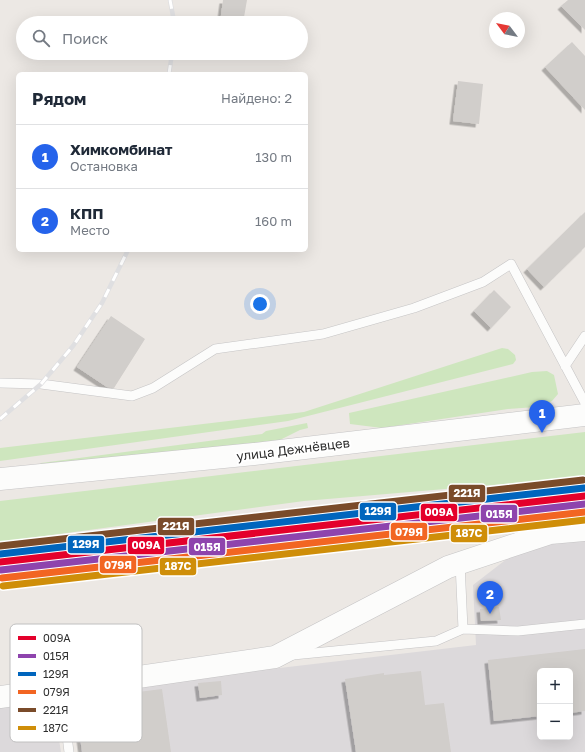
<!DOCTYPE html>
<html lang="ru">
<meta charset="utf-8">
<style>
:root{--surface:#fff;--page:#f6f6f7;--text:#1f2937;--muted:#747a83;--line:#e0e1e3;--accent:#2563eb}
body{margin:0;font-family:"Golos Text",sans-serif;background:var(--page);color:var(--text)}
.controls{position:absolute;right:12px;bottom:12px;display:grid;overflow:hidden;border-radius:6px;box-shadow:0 4px 16px #0002}
.controls button{width:36px;height:36px;display:grid;place-items:center;padding:0;border:0;border-bottom:1px solid var(--line);background:var(--surface);color:var(--text);font:20px sans-serif}
.compass{position:absolute;left:489px;top:12px;width:36px;height:36px;border-radius:50%;background:var(--surface);box-shadow:0 4px 16px #0002;rotate:302deg}
.you{position:absolute;left:260px;top:304px;width:14px;height:14px;margin:-10px;border:3px solid #fff;border-radius:50%;background:#1a73e8;box-shadow:0 0 0 6px #1a73e833}
.badge{display:grid;place-items:center;width:26px;height:26px;border-radius:50%;background:var(--accent);color:#fff;font-size:13px;font-weight:700}
.pin{position:absolute;translate:-50% -33px;filter:drop-shadow(0 1px 2px #0008)}
.pin::after{content:'';position:absolute;top:21px;width:14px;height:12px;background:inherit;clip-path:polygon(0 0,100% 0,50% 100%)}
.list{margin:0;padding:0;list-style:none}
h2{display:flex;justify-content:space-between;align-items:center;height:52px;margin:0;padding:0 16px;font-size:17px}
h2 small{font-size:13px;font-weight:400;color:var(--muted)}
.list li{display:grid;grid-template-columns:26px 1fr auto;gap:12px;align-items:center;box-sizing:border-box;height:64px;padding:0 16px;border-top:1px solid var(--line)}
.list b{display:block;font-size:15px;white-space:nowrap}
.list p{margin:0;font-size:13px;white-space:nowrap;color:var(--muted)}
.list em{font-size:13px;font-style:normal;color:var(--muted)}
.icon{flex:none;width:22px;height:22px;fill:none;stroke:currentColor;stroke-width:2;stroke-linecap:round;stroke-linejoin:round}
.map{position:relative;flex:none;width:585px;height:752px;overflow:hidden}
.search{position:absolute;background:var(--surface);box-shadow:0 4px 16px #0002;left:16px;top:16px;width:292px;height:44px;display:flex;align-items:center;gap:10px;box-sizing:border-box;padding:0 14px;border-radius:22px;color:var(--muted);font-size:15px}
.panel{position:absolute;background:var(--surface);box-shadow:0 4px 16px #0002;left:16px;top:72px;width:292px;height:180px;border-radius:6px}
.map>svg:first-child{display:block}
</style>
<div class="map">
<svg width="585" height="752" viewBox="0 0 585 752">
<defs>
<filter id="shadow"><feDropShadow dx="-3.5" dy="3.5" stdDeviation="0" flood-color="#0004"/></filter>
</defs>
<rect width="100%" height="100%" fill="#ece8e4"/>
<path fill="#dcd9db" fill-rule="evenodd" d="M585,536V752H81L74,692L476,645L473,585L512,555L557,539ZM540,671H570V737H540Z
M52,697L61,752H0V704Z"/>
<path fill="#cee6be" d="M502,348L508,349L515,355L516,360L513,364L288,421L0,461V448L304,412Z
M547,371L554,375L558,394L552,401L536,407L508,409L382,428L350,424L349,413L532,372Z
M307,423L308,428L300,430L280,440L41,467L39,466L41,463L262,434L266,431Z
M585,432V477L304,501L0,542V501Z"/>
<path fill="#d1cecb" filter="url(#shadow)" d="M223,0H247L243,23H220Z
M568,0H585V30L561,6Z
M572,42L585,56V110L545,67Z
M458,81L483,84L479,124L453,121Z
M585,212V247L544,287L527,269Z
M494,290L511,307L491,328L474,311Z
M111,316L145,339L114,388L107,387L77,367Z
M499,607L501,620L481,621L480,609Z
M585,649V711L570,713V671H540V716L494,721L488,660Z
M421,671L425,705L444,703L451,752H356L345,679L384,673V675Z
M221,681L222,695L200,698L198,683Z
M162,689L171,752H82L75,700Z"/>
<g fill="none" stroke-linecap="round" stroke-linejoin="round">
<g stroke="#c5c4c5" stroke-width="10">
<path id="service" d="M565,366L585,336
M0,383L41,384L132,396L153,388L215,349L323,334L414,308L483,282L511,264L585,403
M460,563L463,629L518,631L585,624
M293,655L436,641L463,629
M61,688L69,752"/>
</g>
<g stroke="#c5c4c5" stroke-width="23">
<path id="tertiary" d="M0,697L275,657L448,567L550,533L585,530"/>
</g>
<g stroke="#c5c4c5" stroke-width="23">
<path id="secondary" d="M0,479L254,454L585,415"/>
</g>
<use href="#service" stroke="#fcfcfb" stroke-width="9"/>
<use href="#tertiary" stroke="#fcfcfb" stroke-width="22"/>
<use href="#secondary" stroke="#fcfcfb" stroke-width="22"/>
<g stroke="#dfdfe1" stroke-width="4.5">
<path id="rail" d="M170,0L173,16V23
M169,74L172,53
M0,419L41,384L73,346L102,303L128,250"/>
</g>
<use href="#rail" stroke="#fff" stroke-width="3" stroke-dasharray="9" stroke-linecap="butt"/>
<g stroke="#fff" stroke-width="10">
<path id="rail-1" d="M0,562L585,496"/>
</g>
<g stroke="#fff" stroke-width="10">
<path id="rail-2" d="M1,570L585,504"/>
</g>
<g stroke="#fff" stroke-width="10">
<path id="rail-3" d="M0,554L584,488"/>
</g>
<g stroke="#fff" stroke-width="10">
<path id="rail-4" d="M2,578L585,512"/>
</g>
<g stroke="#fff" stroke-width="10">
<path id="rail-5" d="M0,546L583,480"/>
</g>
<g stroke="#fff" stroke-width="10">
<path id="rail-6" d="M3,586L585,520"/>
</g>
<use href="#rail-1" stroke="#e4002b" stroke-width="7"/>
<use href="#rail-2" stroke="#8e44ad" stroke-width="7"/>
<use href="#rail-3" stroke="#0065bd" stroke-width="7"/>
<use href="#rail-4" stroke="#f26522" stroke-width="7"/>
<use href="#rail-5" stroke="#7a4b2a" stroke-width="7"/>
<use href="#rail-6" stroke="#cf8e09" stroke-width="7"/>
</g>
<g text-anchor="middle" dominant-baseline="central" stroke-width="4" stroke-linejoin="round" paint-order="stroke">
<g font-size="13" fill="#2e2e2e" stroke="#fff">
<text transform="translate(293 449) rotate(-7)">улица Дежнёвцев</text>
</g>
</g>
<rect x="10" y="624" width="132" height="118" rx="6" fill="#fff" stroke="#c0c0c0" stroke-width="1"/>
<rect x="18" y="636" width="18" height="4" fill="#e4002b"/>
<rect x="18" y="654" width="18" height="4" fill="#8e44ad"/>
<rect x="18" y="672" width="18" height="4" fill="#0065bd"/>
<rect x="18" y="690" width="18" height="4" fill="#f26522"/>
<rect x="18" y="708" width="18" height="4" fill="#7a4b2a"/>
<rect x="18" y="726" width="18" height="4" fill="#cf8e09"/>
<g font-size="11" fill="#2e2e2e">
<text x="43" y="642">009А</text>
<text x="43" y="660">015Я</text>
<text x="43" y="678">129Я</text>
<text x="43" y="696">079Я</text>
<text x="43" y="714">221Я</text>
<text x="43" y="732">187С</text>
</g>
<g stroke="#fff" stroke-width="1.5">
<rect x="448" y="484" width="38" height="19" rx="4" fill="#7a4b2a"/>
<rect x="359" y="502" width="38" height="19" rx="4" fill="#0065bd"/>
<rect x="420" y="503" width="38" height="19" rx="4" fill="#e4002b"/>
<rect x="480" y="504" width="38" height="19" rx="4" fill="#8e44ad"/>
<rect x="157" y="517" width="38" height="19" rx="4" fill="#7a4b2a"/>
<rect x="390" y="522" width="38" height="19" rx="4" fill="#f26522"/>
<rect x="450" y="524" width="38" height="19" rx="4" fill="#cf8e09"/>
<rect x="67" y="535" width="38" height="19" rx="4" fill="#0065bd"/>
<rect x="127" y="536" width="38" height="19" rx="4" fill="#e4002b"/>
<rect x="188" y="537" width="38" height="19" rx="4" fill="#8e44ad"/>
<rect x="99" y="555" width="38" height="19" rx="4" fill="#f26522"/>
<rect x="159" y="557" width="38" height="19" rx="4" fill="#cf8e09"/>
</g>
<g font-size="11" text-anchor="middle" font-weight="bold" fill="#fff">
<text x="467" y="497">221Я</text>
<text x="378" y="515">129Я</text>
<text x="439" y="516">009А</text>
<text x="499" y="518">015Я</text>
<text x="176" y="530">221Я</text>
<text x="409" y="536">079Я</text>
<text x="469" y="537">187С</text>
<text x="86" y="548">129Я</text>
<text x="146" y="549">009А</text>
<text x="207" y="551">015Я</text>
<text x="118" y="569">079Я</text>
<text x="178" y="570">187С</text>
</g>
</svg>
<div class="controls">
<button>+</button>
<button>−</button>
</div>
<svg class="compass" viewBox="-18 -18 36 36"><path d="M0-13l5 13h-10z" fill="#e53935"/><path d="M0 13l5-13h-10z" fill="#747a83"/></svg>
<div class="you"></div>
<div class="pin badge" style="left:542px;top:433px">1</div>
<div class="pin badge" style="left:490px;top:614px">2</div>
<div class="search"><svg class="icon" aria-label="search" viewBox="0 0 24 24"><circle cx="10" cy="10" r="6"/><path d="M15 15l6 6"/></svg>Поиск</div>
<section class="panel">
<h2>Рядом<small>Найдено: 2</small></h2>
<ul class="list">
<li><span class="badge">1</span><div><b>Химкомбинат</b><p>Остановка</p></div><em>130 m</em></li>
<li><span class="badge">2</span><div><b>КПП</b><p>Место</p></div><em>160 m</em></li>
</ul>
</section>
</div>
